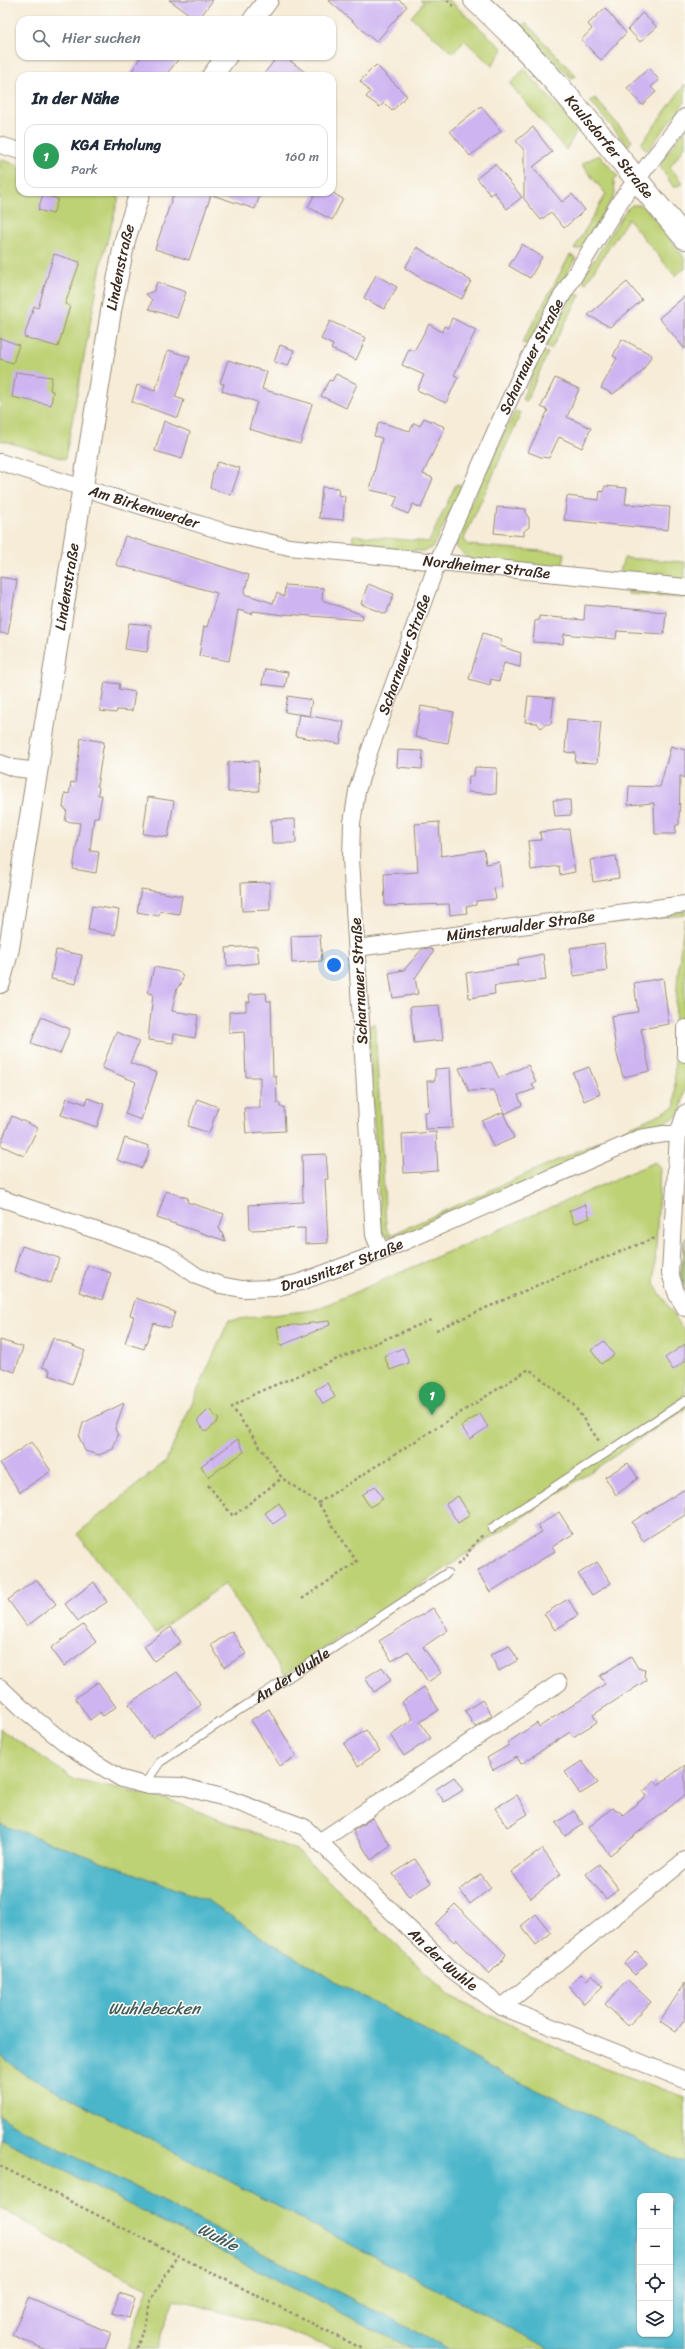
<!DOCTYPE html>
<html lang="de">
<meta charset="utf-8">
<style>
:root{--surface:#fff;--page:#f6f6f7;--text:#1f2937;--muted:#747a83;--line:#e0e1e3;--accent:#7c3aed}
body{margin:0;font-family:Sriracha,sans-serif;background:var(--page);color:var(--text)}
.controls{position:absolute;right:12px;bottom:12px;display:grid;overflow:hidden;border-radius:8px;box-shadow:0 1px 3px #0004}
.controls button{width:36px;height:36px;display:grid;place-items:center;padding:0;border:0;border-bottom:1px solid var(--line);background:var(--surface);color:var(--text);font:20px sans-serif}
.you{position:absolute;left:334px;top:965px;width:14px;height:14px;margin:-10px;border:3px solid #fff;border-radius:50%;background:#1a73e8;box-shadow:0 0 0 6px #1a73e833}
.badge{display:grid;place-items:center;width:26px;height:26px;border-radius:50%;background:var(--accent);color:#fff;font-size:13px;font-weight:700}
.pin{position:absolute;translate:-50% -33px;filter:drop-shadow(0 1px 2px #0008)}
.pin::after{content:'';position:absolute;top:21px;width:14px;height:12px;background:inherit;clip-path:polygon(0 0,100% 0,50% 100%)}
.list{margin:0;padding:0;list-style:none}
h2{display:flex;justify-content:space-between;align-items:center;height:52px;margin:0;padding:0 16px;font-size:17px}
h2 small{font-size:13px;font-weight:400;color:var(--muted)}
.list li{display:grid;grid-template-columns:26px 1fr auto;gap:12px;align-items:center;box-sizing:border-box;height:64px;margin:0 8px 8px;padding:0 8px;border:1px solid var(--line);border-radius:12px}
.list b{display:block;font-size:15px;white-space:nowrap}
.list p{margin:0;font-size:13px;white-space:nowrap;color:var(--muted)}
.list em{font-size:13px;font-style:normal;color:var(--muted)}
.icon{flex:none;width:22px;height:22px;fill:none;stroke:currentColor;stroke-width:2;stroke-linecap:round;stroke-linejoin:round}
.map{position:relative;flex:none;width:685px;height:2349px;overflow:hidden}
.search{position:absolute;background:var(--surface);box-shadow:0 1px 3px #0004;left:16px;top:16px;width:320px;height:44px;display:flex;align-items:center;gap:10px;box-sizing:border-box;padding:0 14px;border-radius:12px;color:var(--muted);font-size:15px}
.panel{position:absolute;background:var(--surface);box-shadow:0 1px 3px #0004;left:16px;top:72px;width:320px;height:124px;border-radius:12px}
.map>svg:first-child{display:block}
</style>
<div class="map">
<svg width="685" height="2349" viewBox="0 0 685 2349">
<rect width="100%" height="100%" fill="#fdfcf7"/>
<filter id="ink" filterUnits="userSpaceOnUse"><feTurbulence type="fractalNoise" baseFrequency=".025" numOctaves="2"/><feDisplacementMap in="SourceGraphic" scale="8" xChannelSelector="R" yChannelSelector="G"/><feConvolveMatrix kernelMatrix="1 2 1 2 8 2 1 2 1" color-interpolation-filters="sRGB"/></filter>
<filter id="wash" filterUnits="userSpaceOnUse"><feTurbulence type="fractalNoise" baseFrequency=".012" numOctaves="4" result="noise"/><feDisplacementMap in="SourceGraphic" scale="16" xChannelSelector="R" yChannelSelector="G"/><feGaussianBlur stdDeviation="0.9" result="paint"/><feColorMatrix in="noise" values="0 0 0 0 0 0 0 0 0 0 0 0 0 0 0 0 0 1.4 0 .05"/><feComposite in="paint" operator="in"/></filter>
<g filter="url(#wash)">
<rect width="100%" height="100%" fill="#f6ecd7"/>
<path fill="#bdd175" stroke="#7c7e4a" d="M420,0H449L503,49L492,66L465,41L453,53L411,17L423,3Z
M526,23L576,76L571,78L522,26Z
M524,69L578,129L566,150L510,84Z
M685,84V102L647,151L641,144Z
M595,98L632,141L628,146L590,101Z
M685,128V146L670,167L683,183L674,188L659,165Z
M599,155L618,176L614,180L615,195L580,249H574L606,194L581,164Z
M0,159L20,166V192H104L119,197L102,260L65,459L0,440Z
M632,205H641L646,208L685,259V268L675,276L628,219L585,284L582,279L626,210Z
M570,255L576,258L552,297L529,344L522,343Z
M573,294H581L551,349L545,347Z
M542,352L548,353L526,402L522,399Z
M515,411L521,413L464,539L468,545L565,553L562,570L468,559L456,547L457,533Z
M456,484L463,487L432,548L422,551L352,547L353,535L429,542Z
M624,558L685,562V581L619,574Z
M629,585L685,591V598L628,594Z
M685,910V915L613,923L614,920Z
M685,919V994L682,1029L685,1089L680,1114L672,1119L396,1239L383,1234L381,1228L368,1027L375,1023L386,1227L391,1235L675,1107C674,1044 674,982 685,919Z
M655,1162L660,1167L654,1284L685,1332V1409L285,1675L225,1584L155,1633L77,1534L166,1461L229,1320L314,1310Z
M0,1729L75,1780L170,1800L296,1850L450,1996L590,2063L685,2097V2160L669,2157L583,2111L506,2076L349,1989L270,1943L209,1901L0,1824Z
M0,2055L25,2074L550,2349H449L27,2132L0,2116Z
M0,2138L412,2349H333L285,2330L174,2299L156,2349H127L148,2288L90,2260L0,2207Z"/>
<path fill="#96b366" stroke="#686e42" d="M685,1237V1286L680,1277Z"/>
<path fill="#4cb6ca" stroke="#447074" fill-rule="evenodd" d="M0,1824L209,1901L270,1943L349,1989L506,2076L583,2111L669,2157L685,2160V2349H550L25,2074L0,2055ZM640,2196H670V2334H640Z
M0,2116L27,2132L449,2349H412L0,2138Z"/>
<g id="blocks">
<path fill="#ceb5f1" d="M169,0H213L198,20Z
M328,0H399L407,6L376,42Z
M605,8L626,33L601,60L581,40L592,29L588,24Z
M642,13L657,27L640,42L628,29Z
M141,56H181L165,76H129Z
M278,56H284L310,76H262Z
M376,65L407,96L392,111L384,103L380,107L366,97L370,92L360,81Z
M649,68L659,80L651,87L656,92L642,105L627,88Z
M481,106L501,131L470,156L450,131Z
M533,127L552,152L533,167L562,202L572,194L585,210L564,228L551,212L541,220L524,199V150L516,141Z
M495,164L522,197L507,209L494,192L490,195L477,178Z
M174,192H212L189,260L155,249Z
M213,192H261L255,209L212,195Z
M316,192H331L343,199L332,220L308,207Z
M43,194L58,199L53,214L38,210Z
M522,244L542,257L530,278L509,266Z
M417,247L471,281L462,299L422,279L405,268Z
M54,254L80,262L65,304L70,306L58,347L24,337L34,306L38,308Z
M376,275L397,287L384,309L364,298Z
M157,282L186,292L177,318L149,309L152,300L146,294L154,291Z
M627,282L642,300L610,327L588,315Z
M685,296V349L659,318Z
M452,318L476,330L454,375L458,377L446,403L417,390L424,375L402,365L409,349L414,351L429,324L442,332L444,326L448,328Z
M330,321L366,338L356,360L331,349L333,345L321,339Z
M0,338L19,345L13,363L0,359Z
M622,339L652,355L642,372L613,394L601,388L617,358L613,356Z
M280,345L294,350L288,366L274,362Z
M168,350L190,357L175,397L184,400L178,418L132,402L137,385L155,391Z
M228,360L267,372L262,389L312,404L300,444L249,429L257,402L222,391L224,384L220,383Z
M16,372L52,377L50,390L53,391L51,405L12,397Z
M336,374L357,384L346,408L321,396L329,380L332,381Z
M555,378L579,389L567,417L591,428L582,448L559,437L549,458L541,457L528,452L548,410L541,407Z
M424,418L445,427L423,474L433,478L421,508L413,504L408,514L393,507L398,496L370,490L382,438L374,436L379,422L410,431L414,423L420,426Z
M164,421L190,432L182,459L155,451Z
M218,462L240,468L231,495L210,488L213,472Z
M605,486L627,488L625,504L670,507L668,530L564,520L567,496L599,500L600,491L603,492Z
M322,487L339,488L338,495L345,496L343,520L319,518Z
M497,507L526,509V514L529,518V527L524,531V536L494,533Z
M125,536L249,575L244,594L273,603L277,593L284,597L285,585L323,588L322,600L363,615L362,620L285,614L284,615L253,611L252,614L238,610L229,661L199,656L204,626L207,627L217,593L116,565Z
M0,577L17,580L8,634L0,633Z
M368,584L394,594L386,614L361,604Z
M585,605L666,612L664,634L617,631L616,639L564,634L563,644L533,642L535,621L539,620V616L584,620Z
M129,623L151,625L147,652L125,649Z
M483,633L502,639L500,646L521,653L520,667L504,663L499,681L491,679L490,685L469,679Z
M265,669L288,672L285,687L262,684Z
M105,682L120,684L119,689L135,692L132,711L117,710L116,713L100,711Z
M288,696L312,700L309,716L285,712Z
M528,696L554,698L551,724H546L541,728L537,723L525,722Z
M421,706L454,712L448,743L415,737Z
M299,714L344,722L340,744L295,736Z
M567,719L601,722L597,763L575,762L576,753L565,752Z
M81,738L104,742L97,786L99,787L98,795H102L98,817H94L90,851L99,852L96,873L73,869L80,823L65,821L67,810L63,808L65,793L69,794L71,782L75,783Z
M671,746L685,750V778L680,776L679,825H676L675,834H655L654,803L628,805L629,786L660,787Z
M398,750L423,751L422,769L397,767Z
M258,761L259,791L228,792V762Z
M475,767L497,768L496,794L468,792L469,776H474Z
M148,797L174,801L168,837L143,834Z
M553,800H570L571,815L555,816Z
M295,819L296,843H272L271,820Z
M439,822L441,856L484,850L486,864L499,862L502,887L494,888L496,899L476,901V905L466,907L467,913L450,915L449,904L385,906L384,874L418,872L415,824Z
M569,829L575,872L560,875L559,866L531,870L528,841L541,840L540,832Z
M616,856L619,878L593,882L590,860Z
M270,882V910L242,911L241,883Z
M141,889L182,896L179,914L160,911L159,916L137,912Z
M92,906L119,910L115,935L88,930Z
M320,935L322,961L292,963L291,936Z
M604,943L607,971L574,976L570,948Z
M257,946L259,963L227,966L226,948Z
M429,948L434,951L415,978L418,994L393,998L389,973L404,970L422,949Z
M56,950L82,955L76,984L51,979Z
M543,954L546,980L494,986L495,994L469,998L466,973L518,965V959Z
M154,967L180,972L183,977L181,984L177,988L172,1011L198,1015L195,1038L174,1034L173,1043L148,1040L153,994L148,993Z
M663,978L669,1024L641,1029L650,1071L623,1077L616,1050L611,1016L638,1012L634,983Z
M266,993L267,1001H271L273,1076H276L277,1103H280V1107H284L285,1131L246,1133L244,1108H260V1077H246L244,1032L229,1033V1012L246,1011V1002H250L249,994Z
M439,1005L443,1040L414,1043L410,1007Z
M41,1017L70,1029L60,1054L31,1043Z
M116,1032L139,1041L130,1063L157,1073L141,1120L125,1114L136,1082L102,1068Z
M491,1062L499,1078L528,1065L536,1082L532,1084L535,1089L518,1095L522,1105L505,1114L494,1090L469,1091L459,1068Z
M589,1067L600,1094L584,1101L573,1073Z
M450,1068L453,1128L425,1129L424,1112H429L427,1081H435V1069Z
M67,1098L86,1104L87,1098L104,1104L97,1127L61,1115Z
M197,1099L218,1107L209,1133L188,1126Z
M503,1112L514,1138L493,1147L482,1121Z
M12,1116L38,1128L24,1156L0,1145Z
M436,1132L438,1171L404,1173L402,1134Z
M125,1138L149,1146L148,1155L142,1168L117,1160Z
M326,1154L328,1179H325L328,1243L305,1244V1228L250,1230L249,1205L303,1202L302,1155Z
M166,1191L188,1198L187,1202L224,1214L219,1228L226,1241L157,1218Z
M585,1204L590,1218L574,1224L569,1211Z
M22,1246L59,1258L51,1283L14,1271Z
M88,1265L111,1273L102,1300L79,1292Z
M136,1298L175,1312L170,1328L153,1323L144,1349L125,1343L134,1316L130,1315Z
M329,1321L330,1325L280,1346L277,1327Z
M53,1338L85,1351L72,1384L49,1375L50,1370L42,1367Z
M0,1340L23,1347L15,1372L0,1367Z
M604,1341L614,1355L601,1364L591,1350Z
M685,1344V1361L673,1370L665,1358Z
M403,1348L409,1363L390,1370L384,1356Z
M327,1383L335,1397L323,1404L315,1390Z
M124,1403L115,1429L118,1435L113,1449L99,1455L85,1451L79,1437L83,1423Z
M209,1409L219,1420L206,1432L197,1421Z
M480,1414L488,1427L470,1439L461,1426Z
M238,1439L244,1452L208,1477L201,1466Z
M31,1442L51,1471L20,1492L0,1463Z
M628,1463L638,1478L616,1495L605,1477Z
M375,1486L383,1499L370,1507L362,1495Z
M685,1489V1515L643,1541L632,1522Z
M458,1496L470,1515L458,1523L446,1504Z
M279,1503L286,1515L273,1524L265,1513Z
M559,1512L573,1534L552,1547L555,1551L490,1592L477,1571L542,1532L538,1526Z
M597,1562L611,1583L592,1595L578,1574Z
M36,1579L56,1604L27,1626L8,1600Z
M94,1582L107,1602L78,1621L65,1604Z
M568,1599L578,1615L555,1630L544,1614Z
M433,1608L448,1630L423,1647L441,1673L428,1682L408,1651L392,1661L379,1641Z
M83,1625L96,1642L64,1666L51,1648Z
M171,1627L181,1642L154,1661L144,1646Z
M232,1631L246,1654L224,1667L211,1645Z
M509,1645L518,1660L499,1671L490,1655Z
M631,1656L638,1668L645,1669L644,1676L647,1680L593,1715L597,1722L573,1737L570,1732L521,1764L517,1757L493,1770L487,1758L509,1745L507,1743L537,1723L539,1727L605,1684L600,1676Z
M382,1667L391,1680L374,1692L365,1678Z
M177,1672L201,1705L152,1738L129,1704Z
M98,1682L116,1707L103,1716L100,1712L90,1720L75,1698Z
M424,1687L439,1710L420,1722L431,1738L404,1756L390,1735L413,1719L402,1702Z
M482,1700L492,1715L475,1727L465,1711Z
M269,1709L296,1756L280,1766L251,1720Z
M366,1730L380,1751L358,1766L344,1744Z
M582,1761L598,1783L580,1794L565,1772Z
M685,1765V1795L610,1855L588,1828L612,1808L619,1811L623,1815L646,1796L643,1792L655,1781L658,1785Z
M454,1777L463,1790L444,1802L436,1789Z
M517,1795L528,1814L507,1827L495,1808Z
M574,1811L583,1824L565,1836L556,1823Z
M372,1818L391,1846L371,1860L353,1831Z
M542,1849L561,1874L531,1898L511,1872Z
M415,1859L431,1883L409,1897L393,1874Z
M599,1864L619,1889L606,1899L586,1874Z
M481,1874L491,1888L470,1904L460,1890Z
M455,1904L506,1954L502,1961L489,1974L456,1939L454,1942L435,1924Z
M536,1914L551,1933L536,1945L521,1926Z
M636,1952L647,1963L635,1975L624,1964Z
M581,1974L587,1980L592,1974L603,1986L584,2004L569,1986Z
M628,1980L651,2002L628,2026L605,2004Z
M685,1983V2019L676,2032L660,2021Z
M119,2293L135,2298L129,2318L112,2313Z
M28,2298L111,2333L105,2349H44L12,2335Z"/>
</g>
</g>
<g filter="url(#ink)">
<use href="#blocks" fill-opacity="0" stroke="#988b7a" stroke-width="1"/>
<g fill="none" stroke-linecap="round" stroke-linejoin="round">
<g stroke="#988b7a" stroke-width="10">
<g id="service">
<path d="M492,1528L685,1401"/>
<path id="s1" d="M144,1785L160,1762L447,1573"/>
</g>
</g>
<g stroke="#988b7a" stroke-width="18">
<g id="minor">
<path d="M0,145L20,151"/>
<path id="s2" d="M0,462L228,533L289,547L685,587"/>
<path d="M0,763L14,768L37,771"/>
<path id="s3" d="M357,948L685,904"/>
<path d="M685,1028V1054"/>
<path d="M685,1113L678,1134L670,1273L677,1295L685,1308"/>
<path id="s4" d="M0,1198L166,1254L197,1276L220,1285L242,1289L274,1288L301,1282L381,1252L640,1138L664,1134H678"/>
<path id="s5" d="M381,1252L374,1235L351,859L352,823L357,791L368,755L438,561L495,432L524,368L557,304L621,200L685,117"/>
<path id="s6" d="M0,1687L23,1709L70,1747L122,1779L144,1785L181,1786L229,1799L304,1827L451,1969L502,2007L685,2080"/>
<path d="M319,1842L559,1683"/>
<path d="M502,2007L685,1860"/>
</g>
</g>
<g stroke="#988b7a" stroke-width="22">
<g id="tertiary">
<path d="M253,20L268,0"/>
<path d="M212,76L227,56"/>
<path id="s7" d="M0,983L9,948L111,311L125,240L140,192"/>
</g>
</g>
<g stroke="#988b7a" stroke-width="24">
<g id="secondary">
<path id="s8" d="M475,0C553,71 617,157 685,238"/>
</g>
</g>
<path stroke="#988b7a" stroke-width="2.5" stroke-dasharray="3 3" stroke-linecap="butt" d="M447,0L456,8
M431,1320L256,1393L232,1407L282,1478L318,1503L529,1369L572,1403L599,1441
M436,1330L565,1273L655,1238
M208,1485L233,1516L282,1478
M457,1565C468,1557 471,1544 483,1535
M302,1599L357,1562L318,1503
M0,2166L363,2349
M137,2349L151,2300L177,2256"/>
<use href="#service" stroke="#fff" stroke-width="8"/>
<use href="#minor" stroke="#fff" stroke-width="16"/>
<use href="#tertiary" stroke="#fff" stroke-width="20"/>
<use href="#secondary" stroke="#fff" stroke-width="22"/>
</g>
</g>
<g text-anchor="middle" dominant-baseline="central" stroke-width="3" stroke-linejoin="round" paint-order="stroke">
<g font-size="15" fill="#3b2a1e" stroke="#fdfcf7">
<text stroke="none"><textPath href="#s8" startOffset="199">Kaulsdorfer Straße</textPath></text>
<text stroke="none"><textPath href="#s7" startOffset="726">Lindenstraße</textPath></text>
<text stroke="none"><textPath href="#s5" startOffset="932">Scharnauer Straße</textPath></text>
<text stroke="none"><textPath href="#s2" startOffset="151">Am Birkenwerder</textPath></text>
<text stroke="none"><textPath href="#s2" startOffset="500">Nordheimer Straße</textPath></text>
<text stroke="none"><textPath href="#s7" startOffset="402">Lindenstraße</textPath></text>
<text stroke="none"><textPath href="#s5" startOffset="608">Scharnauer Straße</textPath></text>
<text stroke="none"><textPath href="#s3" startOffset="165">Münsterwalder Straße</textPath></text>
<text transform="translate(359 981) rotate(-93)">Scharnauer Straße</text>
<text stroke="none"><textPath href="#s4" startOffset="364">Drausnitzer Straße</textPath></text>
<text stroke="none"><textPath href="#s1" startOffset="186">An der Wuhle</textPath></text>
<text stroke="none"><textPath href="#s6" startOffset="535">An der Wuhle</textPath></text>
</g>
<g font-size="16" font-style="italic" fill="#415b5a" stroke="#fdfcf7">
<text x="154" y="2008">Wuhlebecken</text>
<text transform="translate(218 2237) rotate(27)">Wuhle</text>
</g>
</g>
</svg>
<div class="controls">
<button>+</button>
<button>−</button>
<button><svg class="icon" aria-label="locate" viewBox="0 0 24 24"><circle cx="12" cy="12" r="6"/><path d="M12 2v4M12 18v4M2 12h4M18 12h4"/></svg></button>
<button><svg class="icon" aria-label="layers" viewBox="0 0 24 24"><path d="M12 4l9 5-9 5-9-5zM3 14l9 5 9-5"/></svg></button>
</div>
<div class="you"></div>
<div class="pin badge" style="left:432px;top:1415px;background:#2e9e5b">1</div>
<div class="search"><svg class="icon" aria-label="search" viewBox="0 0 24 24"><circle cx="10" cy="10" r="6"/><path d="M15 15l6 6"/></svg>Hier suchen</div>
<section class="panel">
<h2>In der Nähe<small></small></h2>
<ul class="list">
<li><span class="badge" style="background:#2e9e5b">1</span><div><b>KGA Erholung</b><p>Park</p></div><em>160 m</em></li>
</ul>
</section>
</div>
